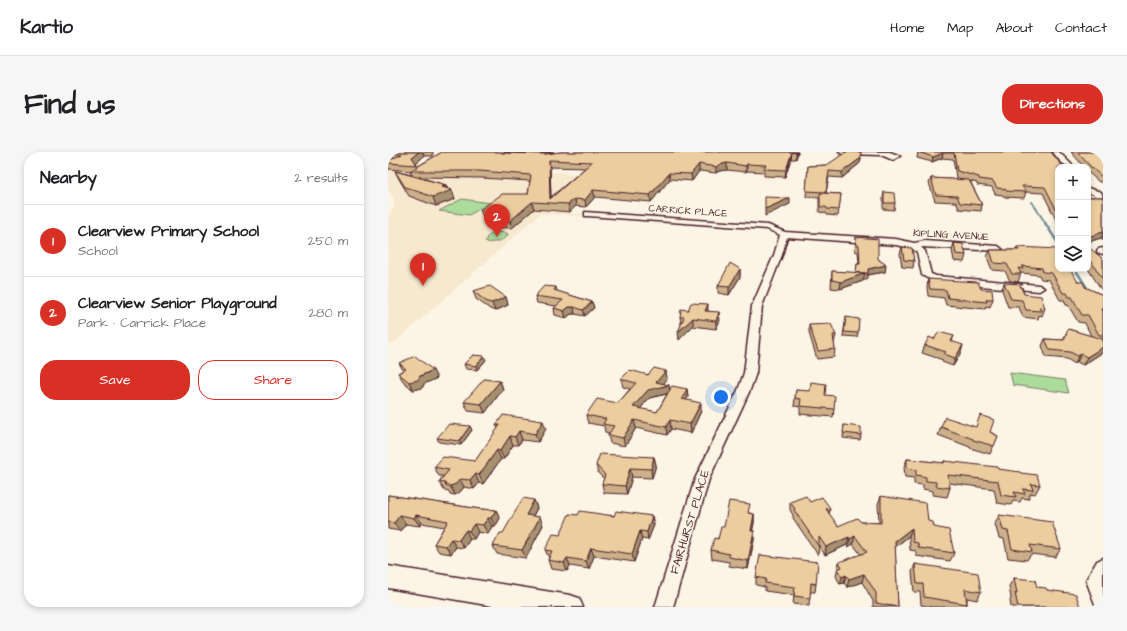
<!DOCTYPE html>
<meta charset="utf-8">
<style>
:root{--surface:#fff;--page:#f6f6f6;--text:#202124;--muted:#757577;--line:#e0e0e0;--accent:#d93025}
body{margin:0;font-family:"Architects Daughter",sans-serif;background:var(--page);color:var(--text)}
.controls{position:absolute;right:12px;top:12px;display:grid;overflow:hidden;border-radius:8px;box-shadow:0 2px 6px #0003}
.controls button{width:36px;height:36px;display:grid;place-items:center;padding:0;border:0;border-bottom:1px solid var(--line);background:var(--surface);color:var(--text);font:20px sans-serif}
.you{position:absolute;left:333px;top:245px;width:14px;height:14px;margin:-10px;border:3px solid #fff;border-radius:50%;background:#1a73e8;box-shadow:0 0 0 6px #1a73e833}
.badge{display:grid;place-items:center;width:26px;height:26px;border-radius:50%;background:var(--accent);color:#fff;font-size:13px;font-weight:700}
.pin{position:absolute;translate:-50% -33px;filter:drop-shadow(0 1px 2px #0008)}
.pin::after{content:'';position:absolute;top:21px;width:14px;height:12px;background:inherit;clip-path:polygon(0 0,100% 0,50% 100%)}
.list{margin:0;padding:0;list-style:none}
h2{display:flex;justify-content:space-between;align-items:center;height:52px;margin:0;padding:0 16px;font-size:17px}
h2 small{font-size:13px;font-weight:400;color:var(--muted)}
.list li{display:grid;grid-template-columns:26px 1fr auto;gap:12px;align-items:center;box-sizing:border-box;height:72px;padding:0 16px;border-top:1px solid var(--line)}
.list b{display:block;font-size:15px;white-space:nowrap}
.list p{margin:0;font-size:13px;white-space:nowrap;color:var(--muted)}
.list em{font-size:13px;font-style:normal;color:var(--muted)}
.actions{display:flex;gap:8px;padding:12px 16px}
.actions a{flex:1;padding:9px 0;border:1px solid var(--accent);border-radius:16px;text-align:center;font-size:14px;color:var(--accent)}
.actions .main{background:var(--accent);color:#fff}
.icon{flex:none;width:22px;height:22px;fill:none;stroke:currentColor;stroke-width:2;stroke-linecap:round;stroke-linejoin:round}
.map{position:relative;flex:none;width:715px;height:455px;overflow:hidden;border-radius:16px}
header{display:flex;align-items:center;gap:24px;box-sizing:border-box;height:56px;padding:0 20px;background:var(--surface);border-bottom:1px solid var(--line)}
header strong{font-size:19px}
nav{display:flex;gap:22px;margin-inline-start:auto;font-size:14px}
.intro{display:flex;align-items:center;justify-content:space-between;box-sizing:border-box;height:96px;padding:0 24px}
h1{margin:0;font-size:28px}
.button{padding:10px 18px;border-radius:16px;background:var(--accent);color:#fff;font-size:14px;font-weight:700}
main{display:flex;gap:24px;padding:0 24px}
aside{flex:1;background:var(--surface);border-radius:16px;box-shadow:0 2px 6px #0003}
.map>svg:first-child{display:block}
</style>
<header>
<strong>Kartio</strong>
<nav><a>Home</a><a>Map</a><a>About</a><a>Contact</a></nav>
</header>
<div class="intro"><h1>Find us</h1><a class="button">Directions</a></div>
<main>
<aside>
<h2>Nearby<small>2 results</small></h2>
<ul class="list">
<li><span class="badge">1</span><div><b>Clearview Primary School</b><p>School</p></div><em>250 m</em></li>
<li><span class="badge">2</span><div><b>Clearview Senior Playground</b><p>Park · Carrick Place</p></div><em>280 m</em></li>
</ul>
<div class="actions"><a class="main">Save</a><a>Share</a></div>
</aside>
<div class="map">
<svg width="715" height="455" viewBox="0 0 715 455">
<rect width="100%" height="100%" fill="#fcf5e5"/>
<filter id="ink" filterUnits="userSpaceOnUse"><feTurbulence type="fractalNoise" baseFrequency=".025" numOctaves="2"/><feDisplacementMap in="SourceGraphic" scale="8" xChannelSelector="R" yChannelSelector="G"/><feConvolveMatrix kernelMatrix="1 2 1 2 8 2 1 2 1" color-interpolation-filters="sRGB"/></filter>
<g filter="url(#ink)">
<path fill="#f7e9d0" d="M0,11L196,22L155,59L195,62L193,64L152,62L5,192L0,191V65L6,55V47L0,37Z"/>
<path fill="#abdc9c" stroke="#7a7e64" d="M74,47L102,51L81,63L51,59Z
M109,80L119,81L120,83C113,90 107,91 97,90L99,88L98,86L103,82Z
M622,221L677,228L681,241L625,233Z"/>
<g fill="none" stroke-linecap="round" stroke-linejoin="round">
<path stroke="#6e8d98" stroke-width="2" d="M644,50L658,72"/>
<path stroke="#6e8d98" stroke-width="2.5" d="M657,71L670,91
M687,117L701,139"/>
<g stroke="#4a1f2b" stroke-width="3">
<path id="street" d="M451,0H502L512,4L505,8L493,3L454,2Z
M665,0H671L686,15C675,15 671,8 665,0Z
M700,36L713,40L715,45L709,48L700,46V42L708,44L700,40Z
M197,60L380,73L397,80L508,87L526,91L537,89L610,94L614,97L613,99L533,95L537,99L543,122L548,124L651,133L656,136L651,139L546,130L534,123L529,100L523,96L508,93L399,85L394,103L374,154L368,221L362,238L321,327L285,455H267L307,327L350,238L356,221L364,154L386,103L392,83L379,77L200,64H197Z
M715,96V102L710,101L709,99L710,97Z
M715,406V455H708L698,428L709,409Z"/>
</g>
<g stroke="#4a1f2b" stroke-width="3">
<path id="secondary" d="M0,414L182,443L191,446L195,455H110L0,436Z"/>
</g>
<use href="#street" fill="#fcf5e5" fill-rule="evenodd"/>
<use href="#secondary" fill="#fcf5e5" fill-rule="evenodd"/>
</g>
<path fill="#cbb089" stroke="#4a1f2b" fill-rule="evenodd" d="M1,0H45V4H36L28,11L30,14L54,0H166L155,2L116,0L115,1L158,2L172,0H410L408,7H403L397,25L376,24V20L359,19L358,20L339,18L331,19L328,21L311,19L304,29L282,27L263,50L207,45L198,55L188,54L182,60L146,57L124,76L110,75L108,68L110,67L95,65L92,58L140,42L142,29L93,26L31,25L58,33L60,37L64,38L67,47L48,54L21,44L11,27L7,19L24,23L22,19L0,17V9L6,6H3ZM162,15L197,16L163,45Z
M530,0H663L670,15V72L655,41L638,40L636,46L616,45L615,43L607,42L604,35L589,33V31L582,29L594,53L593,59L571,57L568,50L547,49L541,31L543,26L577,28L568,25L565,7L554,6L544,10L529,6Z
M683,0H715V30H711L700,20V15H696Z
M473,6L472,11L454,26L441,25L438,41L453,42L450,64L439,63L438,61L431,60V46L418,45L420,14L439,13Z
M496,40L507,51L506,58L495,57V46Z
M700,45H715V89L713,86L700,90Z
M468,85L490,107L498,113L497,120L479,123V128H475V129L452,137L443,136L444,119L468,121L469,112H471L470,100L467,99Z
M566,91L578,103L576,110L566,109L564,98Z
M514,95L526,109L525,116L514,115L512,102Z
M629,95L690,130L697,135L715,143V200L695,213L689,210L687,212L679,207L658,205L654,194L657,187L675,188L680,177L703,184L697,171L690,170L680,153H678L676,148H672L661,128L653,127L651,123L633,121L630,130L622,129L617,119L604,118L599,105L602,98H628Z
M700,97L715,107V140L700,117Z
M352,117V125L341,143L330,141V134Z
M540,127L593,137L605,147L602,155L598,154L597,157L558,153L556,146L540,144L539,135Z
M616,131L634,135L636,142L657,156L654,164L651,163L650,167L635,165L631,155H620L614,138Z
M168,135L169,139L204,150L206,156L197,164L187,162H183L178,166L167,163L166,156L168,154L149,151L147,144Z
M85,139L118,145L120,153L107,159L102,157L88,147Z
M320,159L332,168L328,177L305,174L291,188L293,173V172L292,165Z
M458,165L470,181L469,185L455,184Z
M421,173L448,183L446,191L447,197L446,205L429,207L421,181Z
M566,184L564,189L573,201L565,214L554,210L555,208L534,201L537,193L546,187Z
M98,208L89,218L78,217L76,212Z
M11,211L49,226L36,232L34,236L25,238L15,229L10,221L15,218Z
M278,219L279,227L275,232L281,233V239L299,237L300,245L298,248L313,259L303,281L283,277L279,283L248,276L237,294L222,291L220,283L221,281L217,280L216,274L200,271L198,263L230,251L242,237L235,235L233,227ZM279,242L269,260L252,257L261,246Z
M112,229L115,237L97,261L80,259L76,250Z
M408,238L437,243L446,257L445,265L412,262V255L406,254Z
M108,273L158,277L150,290L134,288L130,293H125L116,307H113L95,332L91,331L86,337L76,335L72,340L67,343L62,342L61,339L56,338L51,330L55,324H51L46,315L87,309L110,277Z
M456,273L473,283L472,288L455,286Z
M553,275L602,280L610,284L602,302L582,296V295L550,283Z
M84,278L73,293L51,290L49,286Z
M266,305L268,313L264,326L244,325L239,342L216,341L214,332L216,327L210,321L208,313Z
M519,307L555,311L556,309L633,321L652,333L647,342L643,341L640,347L634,346L632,350L625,349L623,353L609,351L606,337L561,331L562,336L559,345L545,343V339L535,337V333L526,332V326L517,325L516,315Z
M0,343L92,357L108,358L112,366L107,375L104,374L100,382L90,380L86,387H82L76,396L68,395L63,402L51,400L46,392L56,375L34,371L32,374L18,372L12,379L0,377Z
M493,344L540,369L566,401L562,409L528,404V399L522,398L521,384L507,395L510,455H485V449L474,430L459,435L456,431L452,432L448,424L451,410L473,403L465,392L460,395L459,393L437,403L431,394L430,403L405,366V363L402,358V350H422L441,362L450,374L473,370L491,371L490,352Z
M146,348L149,356L145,364L155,373L138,406L109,402L105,394L115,381Z
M361,361L366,362V371L364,379H366V388L360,417L341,414V410L324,407L323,398L336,375Z
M190,363L264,364L266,373L260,388L254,387L246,410L206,404L201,417L182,414L179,419L163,417L160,408L161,406L157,398L172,383Z
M611,363L673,397L667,405L643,402L639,408L620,406L616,387L611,386L607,372Z
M527,412L593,440L589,448L579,446V452L578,455H544L533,453L532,440H526L524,420Z
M368,425L428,432L427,440H422L421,454L405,452L406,443L377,439V435L368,433Z
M626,426L659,438L692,455H623L622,449L623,446L621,434Z"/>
<path fill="#a5906f" stroke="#4a1f2b" d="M31,0H35L36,4L27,12L24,5Z
M155,0H166L155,2Z
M404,0L403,7L397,25L398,18Z
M408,0H410L408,7Z
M555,1L554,6L544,10L545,5Z
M473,6L472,11L454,26V20Z
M161,8L162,15L163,51L162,47Z
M339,11V18L331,19L328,21V15L331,13Z
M311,12V19L304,29L303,22Z
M359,12V19L358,20V14Z
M281,21L282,27L263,50L262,43Z
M58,33L60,39L64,38L67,47L48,54L45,45L54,35Z
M205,38L207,45L198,55L197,48Z
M402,46V52L377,64V57Z
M187,47L188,54L182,60L180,52Z
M144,50L146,57L124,76L122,69Z
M715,80V82L713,86L700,90V85Z
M498,113L497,120L479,123L480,117Z
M352,117V125L341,143V135Z
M477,121L475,129L452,137L453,130Z
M118,145L120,153L107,159L104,151Z
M204,150L206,156L197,164L195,158Z
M320,152V160L317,159Z
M181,155H186L187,162H183L178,166L176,159Z
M331,160L332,168L328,177V169Z
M305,166V174L291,188L290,180Z
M575,193L573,201L565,214L567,206Z
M715,195V200L695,213L699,205Z
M693,202L689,210L687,212L690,204Z
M96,204L98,208L89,218L88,214Z
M45,218L49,226L36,232L34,236L25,238L21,230Z
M278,219L279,227L273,235L281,233L282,241L261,246L247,263L245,255L260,238L268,230Z
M112,229L115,237L97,261L93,252Z
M299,237L300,245L295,255L294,247Z
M313,251V259L303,281L302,272Z
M246,268L248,276L237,294L235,286Z
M282,268L283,277L279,283L278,275Z
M155,269L158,277L150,290L147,282Z
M82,274L84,278L73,293L71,289Z
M131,279L134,288L130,293L127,285Z
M122,284L125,293L116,307L112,299Z
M109,298L113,307L95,332L91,323Z
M266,305L268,313L264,326L263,317Z
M242,316L244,325L239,342L237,334Z
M87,322L91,331L86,337L82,328Z
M72,327L76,335L72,340L67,343L62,334Z
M146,348L149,356L141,371L138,363Z
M442,356L441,364L438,357Z
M108,358L112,366L107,375L103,366Z
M366,362V371L363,387V379Z
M12,363L18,372L12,379L6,371Z
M28,363L34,371L32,374L26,366Z
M264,364L266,373L260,388L259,380Z
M152,365L155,373L138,406L134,398Z
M100,366L104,374L100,382L95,373Z
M86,372L90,380L86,387L81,379Z
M524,376L521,384L505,397L507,389Z
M78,378L82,387L76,396L71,388Z
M252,379L254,387L246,410L244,402Z
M366,379V388L360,417V409Z
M467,384L465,392L460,395L462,387Z
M461,385L459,393L437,403L438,395Z
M63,387L68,395L63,402L58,394Z
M203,396L206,404L201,417L198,409Z
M179,406L182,414L179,419L176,411Z
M476,422L474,430L459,435L461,427Z
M458,423L456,431L452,432L454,425Z"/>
<path fill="#eccd9f" stroke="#4a1f2b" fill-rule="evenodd" d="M7,0H31L24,5L29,13L0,11V9L14,2H4Z
M54,0H113L114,1L158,2L172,0H408V1L404,0L398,18L376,17L378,13L359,12L358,14L339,11L331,13L328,15L311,12L303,22L281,21L262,43L205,38L197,48L187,47L180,52L144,50L122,69L108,68L118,60L92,58L114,42H140L143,23L91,19H22ZM161,8L204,10L162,47Z
M458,0H473V6L454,20L441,19L438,40L418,39L420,14L439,13Z
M530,0H663L675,15H670V61L657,35L634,34L638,40L618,39L617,37L609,36L605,29L591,27V25L569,19L566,1H555L545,5Z
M689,0H715V24H713L702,14Z
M7,19L58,33L54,35L64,38L45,45L17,35Z
M543,26L581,28L594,53L572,51L569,44L548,43Z
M496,40L506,41L507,51H496Z
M432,41L453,42L451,58L439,57L438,55H432Z
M377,45L402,46L377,57Z
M700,45H715V80L700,85Z
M468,85L490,87V107L498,113L480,117V121H468L469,112H472L471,93H468Z
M566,91L575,92L578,103L568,102Z
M514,95L524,96L526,109L516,108Z
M629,95L670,97V117H682L690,130H695L697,135L715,143V158L714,157L715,159V183H711L700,163H694L684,145H681L679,141H675L664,121L655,120L654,116L634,114L635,117L630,116L633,122H624L619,112L606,111L602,98H631Z
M700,97H703L715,107V127L704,111L700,107Z
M342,111L352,117L341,135L330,134Z
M444,119L477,121L453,130L444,128Z
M540,127L590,130L593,137L604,138L605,147H598L599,150L560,146L558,138L542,137Z
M616,131L635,132L632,133L636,142L653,144L657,156L651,155L653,159L638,158L634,148L623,147Z
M102,134L118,145L104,151L99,150L85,139Z
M156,134L168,135L166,138L204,150L195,158L186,155H181L176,159L166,156L175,148L147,144Z
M303,151L320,152L317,159L331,160L328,169L305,166L290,180L296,165H292L293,157L300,158Z
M458,165L471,167L470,181L456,180Z
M443,172L448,183H445L447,197L430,199L421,173Z
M680,177L714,187L715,188V195L699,205L693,202L690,204L682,200L662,198L657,187L676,188Z
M551,180L566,184L563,189L575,193L567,206L556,202L558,200L537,193L541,185L546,187Z
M85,203L96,204L88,214L76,212Z
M27,204L45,218L32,224L30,228L21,230L10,221L18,217L11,211Z
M266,216L278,219L268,230L281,233L260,238L245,255L269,260L284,234L299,237L294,247L313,251L302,272L282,268L278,275L246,268L235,286L220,283L226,274L215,272L218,267L198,263L209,247L230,251L248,231L233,227L242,218L260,223Z
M96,227L112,229L93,252L76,250Z
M423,230L438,232L437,243L447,244L446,257L412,254L413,247L407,246L408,238L422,239Z
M115,263L155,269L147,282L131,279L127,285L122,284L112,299L109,298L91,323L87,322L82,328L72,327L68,332L62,334H58L57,331L51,330L61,318L46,315L55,305L87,309L112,273H108Z
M592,263L606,268L602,280L610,284L606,294L585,288V287L553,275L557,265L588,275Z
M61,272L82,274L71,289L49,286Z
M456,273L473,275V283L455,281Z
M212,302L266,305L263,317L242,316L237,334L214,332L217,323L208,313Z
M519,307L556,311V309L609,315L610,317L632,320L633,321L649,323L652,333L643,332L645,338L635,337L637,342L626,340L628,345L613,343L610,329L560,323L562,336L548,334V330L538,329V325L528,323V318L519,316Z
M0,343L92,357L108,358L103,366H100L95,373L86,372L81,379L78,378L71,388L63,387L58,394L46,392L60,369L28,363L26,366L12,363L6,371L0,370Z
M418,344L422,350L434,345L442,356L438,357L450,374L469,366L473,370L493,371V344L538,351L540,369L545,370L546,375L561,378L566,401L531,396L530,391L525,390L524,376L507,389L510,455L488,451V441L476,422L461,427L458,423L454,425L449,417L454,415L451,410L479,400L467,384L462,387L461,385L438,395L431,385V395L406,358L407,357L402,350Z
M135,346L146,348L138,363L152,365L134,398L105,394L112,381H115Z
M341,349L362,352L360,361L366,362L363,379H366L360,409L341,405V402L323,398L326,386L330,387L333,375H336Z
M192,359L226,364L228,359L264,364L259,380L252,379L244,402L203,396L198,409L179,406L176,411L160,408L164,399L157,398L165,382L172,383L181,362L190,363Z
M611,363L664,370L673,397L642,393L644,400L624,397L620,379L615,378Z
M372,403L430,410L428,432L423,431L422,446L406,444L407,435L377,431L378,427L368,425Z
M527,412L590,421L593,440L577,437L579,452L536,445L535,432H529Z
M626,426L647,428L649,435L658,436L659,438L688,442L692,455H630L627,441H629Z"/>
</g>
<g text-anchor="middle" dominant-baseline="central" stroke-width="3" stroke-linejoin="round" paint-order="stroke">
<g font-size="10" fill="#4a1f2b" stroke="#fcf5e5">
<text transform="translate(300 59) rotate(4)">CARRICK PLACE</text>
<text transform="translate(563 83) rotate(3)">KIPLING AVENUE</text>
</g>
<g font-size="12" fill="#4a1f2b" stroke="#fcf5e5">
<text transform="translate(302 370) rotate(-73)">FAIRHURST PLACE</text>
</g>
</g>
</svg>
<div class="controls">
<button>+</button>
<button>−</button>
<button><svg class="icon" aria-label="layers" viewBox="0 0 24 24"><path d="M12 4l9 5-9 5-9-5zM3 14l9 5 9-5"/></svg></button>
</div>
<div class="you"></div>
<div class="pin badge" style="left:35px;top:134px">1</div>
<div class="pin badge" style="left:109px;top:85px">2</div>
</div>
</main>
